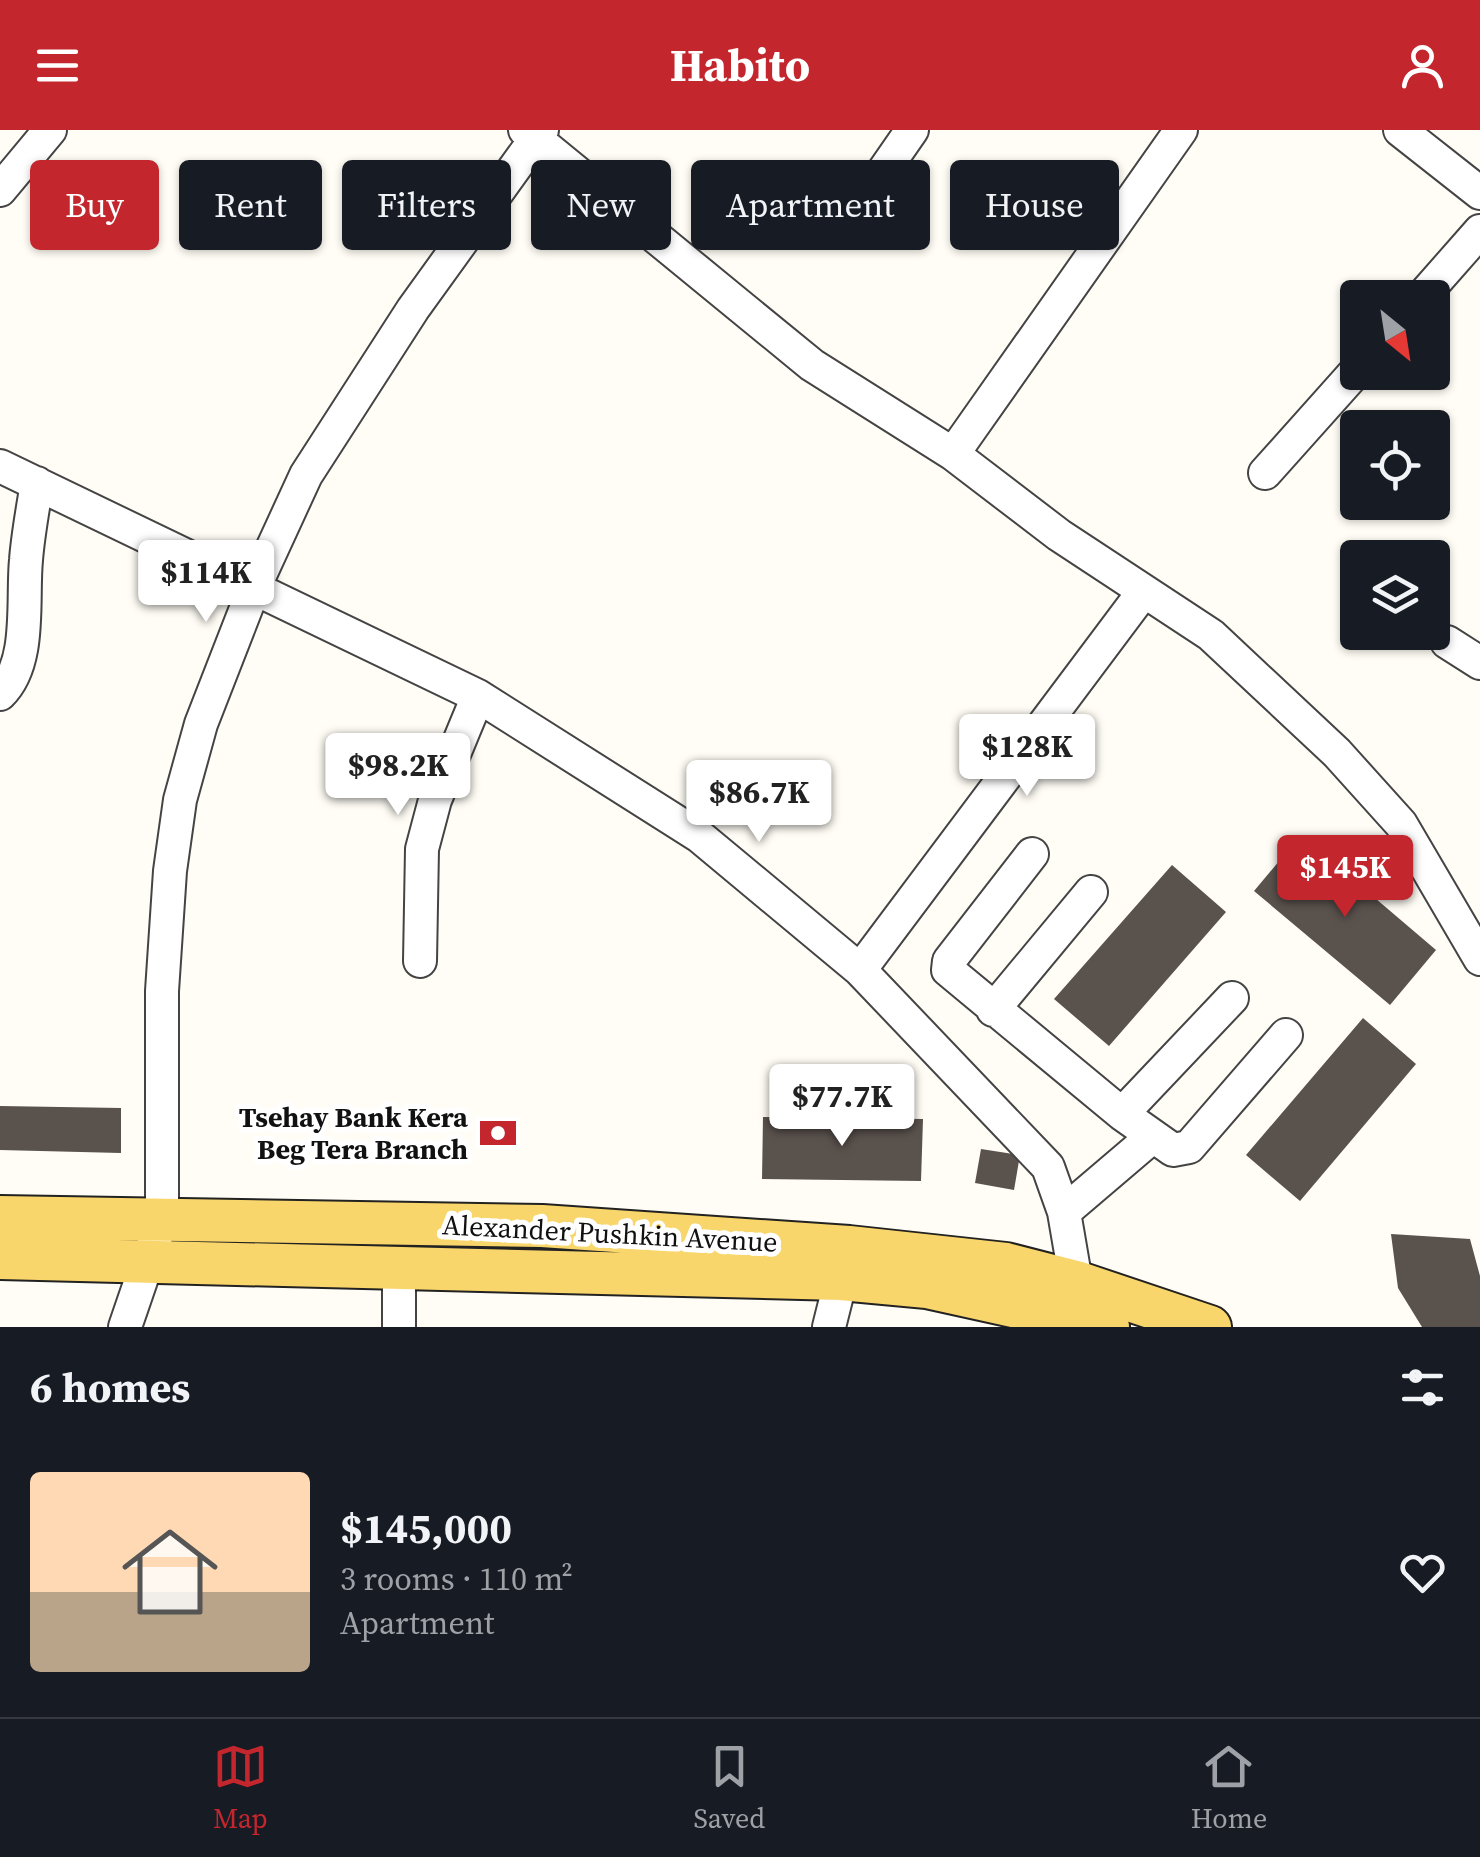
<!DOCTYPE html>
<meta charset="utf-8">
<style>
body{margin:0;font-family:"Source Serif 4",serif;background:#242831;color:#f1f3f6;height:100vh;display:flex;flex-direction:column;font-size:38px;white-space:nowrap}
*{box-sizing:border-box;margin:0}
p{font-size:32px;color:#9ea1a6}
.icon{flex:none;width:55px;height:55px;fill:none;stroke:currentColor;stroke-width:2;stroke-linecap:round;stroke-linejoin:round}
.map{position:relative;height:1197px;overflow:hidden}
.sheet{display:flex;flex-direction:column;background:#171b24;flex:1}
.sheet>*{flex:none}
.guide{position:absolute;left:30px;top:30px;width:1420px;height:90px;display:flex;gap:20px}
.needle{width:65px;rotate:150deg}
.controls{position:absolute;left:1340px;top:150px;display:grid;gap:20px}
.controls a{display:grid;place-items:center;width:110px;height:110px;border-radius:10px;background:#171b24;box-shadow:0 2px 8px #0004;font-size:50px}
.price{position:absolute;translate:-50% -85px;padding:0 22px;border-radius:10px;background:#fff;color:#222;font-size:32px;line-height:65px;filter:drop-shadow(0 2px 5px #0008)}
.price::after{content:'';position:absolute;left:50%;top:60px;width:30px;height:22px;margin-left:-15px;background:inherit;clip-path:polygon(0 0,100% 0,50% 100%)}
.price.on{background:#c4262e;color:#fff}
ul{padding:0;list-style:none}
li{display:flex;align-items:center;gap:30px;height:250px;padding:0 30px}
li span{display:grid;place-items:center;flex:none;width:280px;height:200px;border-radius:10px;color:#555}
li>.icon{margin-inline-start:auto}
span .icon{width:120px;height:120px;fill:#fffc;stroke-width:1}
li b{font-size:42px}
h2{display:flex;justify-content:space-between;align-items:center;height:120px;padding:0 30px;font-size:42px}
.chip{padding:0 35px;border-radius:10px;background:#171b24;box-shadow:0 2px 8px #0004;font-size:35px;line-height:90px}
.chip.on{background:#c4262e;color:#fff}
header{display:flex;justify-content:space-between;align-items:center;height:130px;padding:0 30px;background:#c4262e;color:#fff;font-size:45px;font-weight:700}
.tabs{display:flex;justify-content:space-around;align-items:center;height:140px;border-top:2px solid #363941;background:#171b24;font-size:28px;color:#9ea1a6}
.tabs a{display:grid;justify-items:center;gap:5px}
.tabs .on{color:#c4262e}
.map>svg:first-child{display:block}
</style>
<header><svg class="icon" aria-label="menu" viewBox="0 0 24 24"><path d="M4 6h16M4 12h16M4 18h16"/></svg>Habito<svg class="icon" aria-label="person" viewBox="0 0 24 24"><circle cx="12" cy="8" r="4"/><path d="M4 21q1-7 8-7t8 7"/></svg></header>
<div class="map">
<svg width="1480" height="1197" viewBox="0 0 1480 1197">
<rect width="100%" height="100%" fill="#fffdf5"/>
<path fill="#5a524d" d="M 1301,705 L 1436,820 L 1390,875 L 1254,761 Z
M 1172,735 L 1226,782 L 1109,916 L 1054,869 Z
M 1363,888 L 1416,934 L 1300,1071 L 1246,1025 Z
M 0,976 L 121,978 L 121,1023 L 0,1020 Z
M 763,987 L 923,989 L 921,1051 L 762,1049 Z
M 981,1019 L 1020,1025 L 1014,1060 L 975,1053 Z
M 1391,1104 L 1470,1109 L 1480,1146 L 1480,1197 L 1422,1197 L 1398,1158 Z"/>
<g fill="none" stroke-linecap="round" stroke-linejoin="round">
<g stroke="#444" stroke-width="36">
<path id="minor" d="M 525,0 L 812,235 L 953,324 L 1059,405 L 1211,505 L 1337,623 L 1401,694 L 1480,829
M 1400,0 L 1480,63
M 0,60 L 50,0
M 851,88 L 912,0
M 1421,168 L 1480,101
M 953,324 L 1181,0
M 0,336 L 478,566 L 699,706 L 860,840 L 1048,1037 L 1064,1082 L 1076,1152
M 1265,343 L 1358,239
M 1447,512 L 1480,533
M 0,564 C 32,533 22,470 26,430 C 28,404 33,378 37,353
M 1032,724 L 949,831 L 948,840 L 1122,984
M 420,831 L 422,719 L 435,670 L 478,566
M 860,840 L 1144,461
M 1232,868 L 1122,984 L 1173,1020 L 1189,1017 L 1286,905
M 993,880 L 1091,762
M 1064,1082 L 1152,1007
M 399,1137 L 399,1197
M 125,1197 L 162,1089 L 162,861 L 170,741 L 180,670 L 201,594 L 254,458 L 306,345 L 413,179 L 542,0
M 829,1197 L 846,1129"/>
</g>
<g stroke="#222" stroke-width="46">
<path id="major" d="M 0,1087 L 542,1096 L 849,1117 L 1006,1134 L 1076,1152 L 1210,1197
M 0,1128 L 841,1149 L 927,1157 L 1108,1197"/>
</g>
<use href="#minor" stroke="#fff" stroke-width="32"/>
<use href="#major" stroke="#f9d66b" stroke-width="42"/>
</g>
<defs>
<g id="bank-bare" transform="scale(3)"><path d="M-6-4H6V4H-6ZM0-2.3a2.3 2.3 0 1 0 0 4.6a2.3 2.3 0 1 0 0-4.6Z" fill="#c4262e" stroke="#fff" stroke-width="2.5" paint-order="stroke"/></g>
</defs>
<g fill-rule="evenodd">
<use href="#bank-bare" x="498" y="1003"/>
</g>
<g text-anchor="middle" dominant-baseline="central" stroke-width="10" stroke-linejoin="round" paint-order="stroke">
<g font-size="28" font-weight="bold" fill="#111" stroke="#fff" text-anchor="end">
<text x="468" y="987">Tsehay Bank Kera<tspan x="468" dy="32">Beg Tera Branch</tspan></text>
</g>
<g font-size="28" fill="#111" stroke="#fff">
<text transform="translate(610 1103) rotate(3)">Alexander Pushkin Avenue</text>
</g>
</g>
</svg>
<div class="controls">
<a><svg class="needle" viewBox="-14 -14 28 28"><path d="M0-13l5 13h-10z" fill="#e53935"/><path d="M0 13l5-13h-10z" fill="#9ea1a6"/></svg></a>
<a><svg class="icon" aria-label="locate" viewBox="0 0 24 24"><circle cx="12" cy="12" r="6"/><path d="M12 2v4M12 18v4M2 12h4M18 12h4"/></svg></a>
<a><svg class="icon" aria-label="layers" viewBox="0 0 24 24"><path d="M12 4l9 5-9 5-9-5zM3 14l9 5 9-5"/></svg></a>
</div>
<b class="price" style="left:206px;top:495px">$114K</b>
<b class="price" style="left:1027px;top:669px">$128K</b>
<b class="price" style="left:398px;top:688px">$98.2K</b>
<b class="price" style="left:759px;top:715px">$86.7K</b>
<b class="price on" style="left:1345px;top:790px">$145K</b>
<b class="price" style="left:842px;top:1019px">$77.7K</b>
<div class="guide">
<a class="chip on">Buy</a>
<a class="chip">Rent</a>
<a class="chip">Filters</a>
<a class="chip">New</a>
<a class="chip">Apartment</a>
<a class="chip">House</a>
</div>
</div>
<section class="sheet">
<h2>6 homes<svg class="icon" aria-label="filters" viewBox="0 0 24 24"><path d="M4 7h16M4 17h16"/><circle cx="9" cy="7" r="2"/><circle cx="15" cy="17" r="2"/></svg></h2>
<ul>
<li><span style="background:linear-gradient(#ffd9b3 60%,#b9a48a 0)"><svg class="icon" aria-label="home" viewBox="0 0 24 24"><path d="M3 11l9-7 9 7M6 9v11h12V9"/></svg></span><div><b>$145,000</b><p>3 rooms · 110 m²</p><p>Apartment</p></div><svg class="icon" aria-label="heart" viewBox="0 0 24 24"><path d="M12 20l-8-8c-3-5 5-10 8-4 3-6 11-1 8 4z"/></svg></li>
</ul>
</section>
<nav class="tabs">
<a class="on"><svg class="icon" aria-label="map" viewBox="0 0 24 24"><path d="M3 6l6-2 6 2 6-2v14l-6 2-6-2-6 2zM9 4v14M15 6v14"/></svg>Map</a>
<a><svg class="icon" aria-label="saved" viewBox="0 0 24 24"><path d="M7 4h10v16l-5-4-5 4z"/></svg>Saved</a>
<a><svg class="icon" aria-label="home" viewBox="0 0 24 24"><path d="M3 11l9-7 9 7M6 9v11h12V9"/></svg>Home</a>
</nav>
